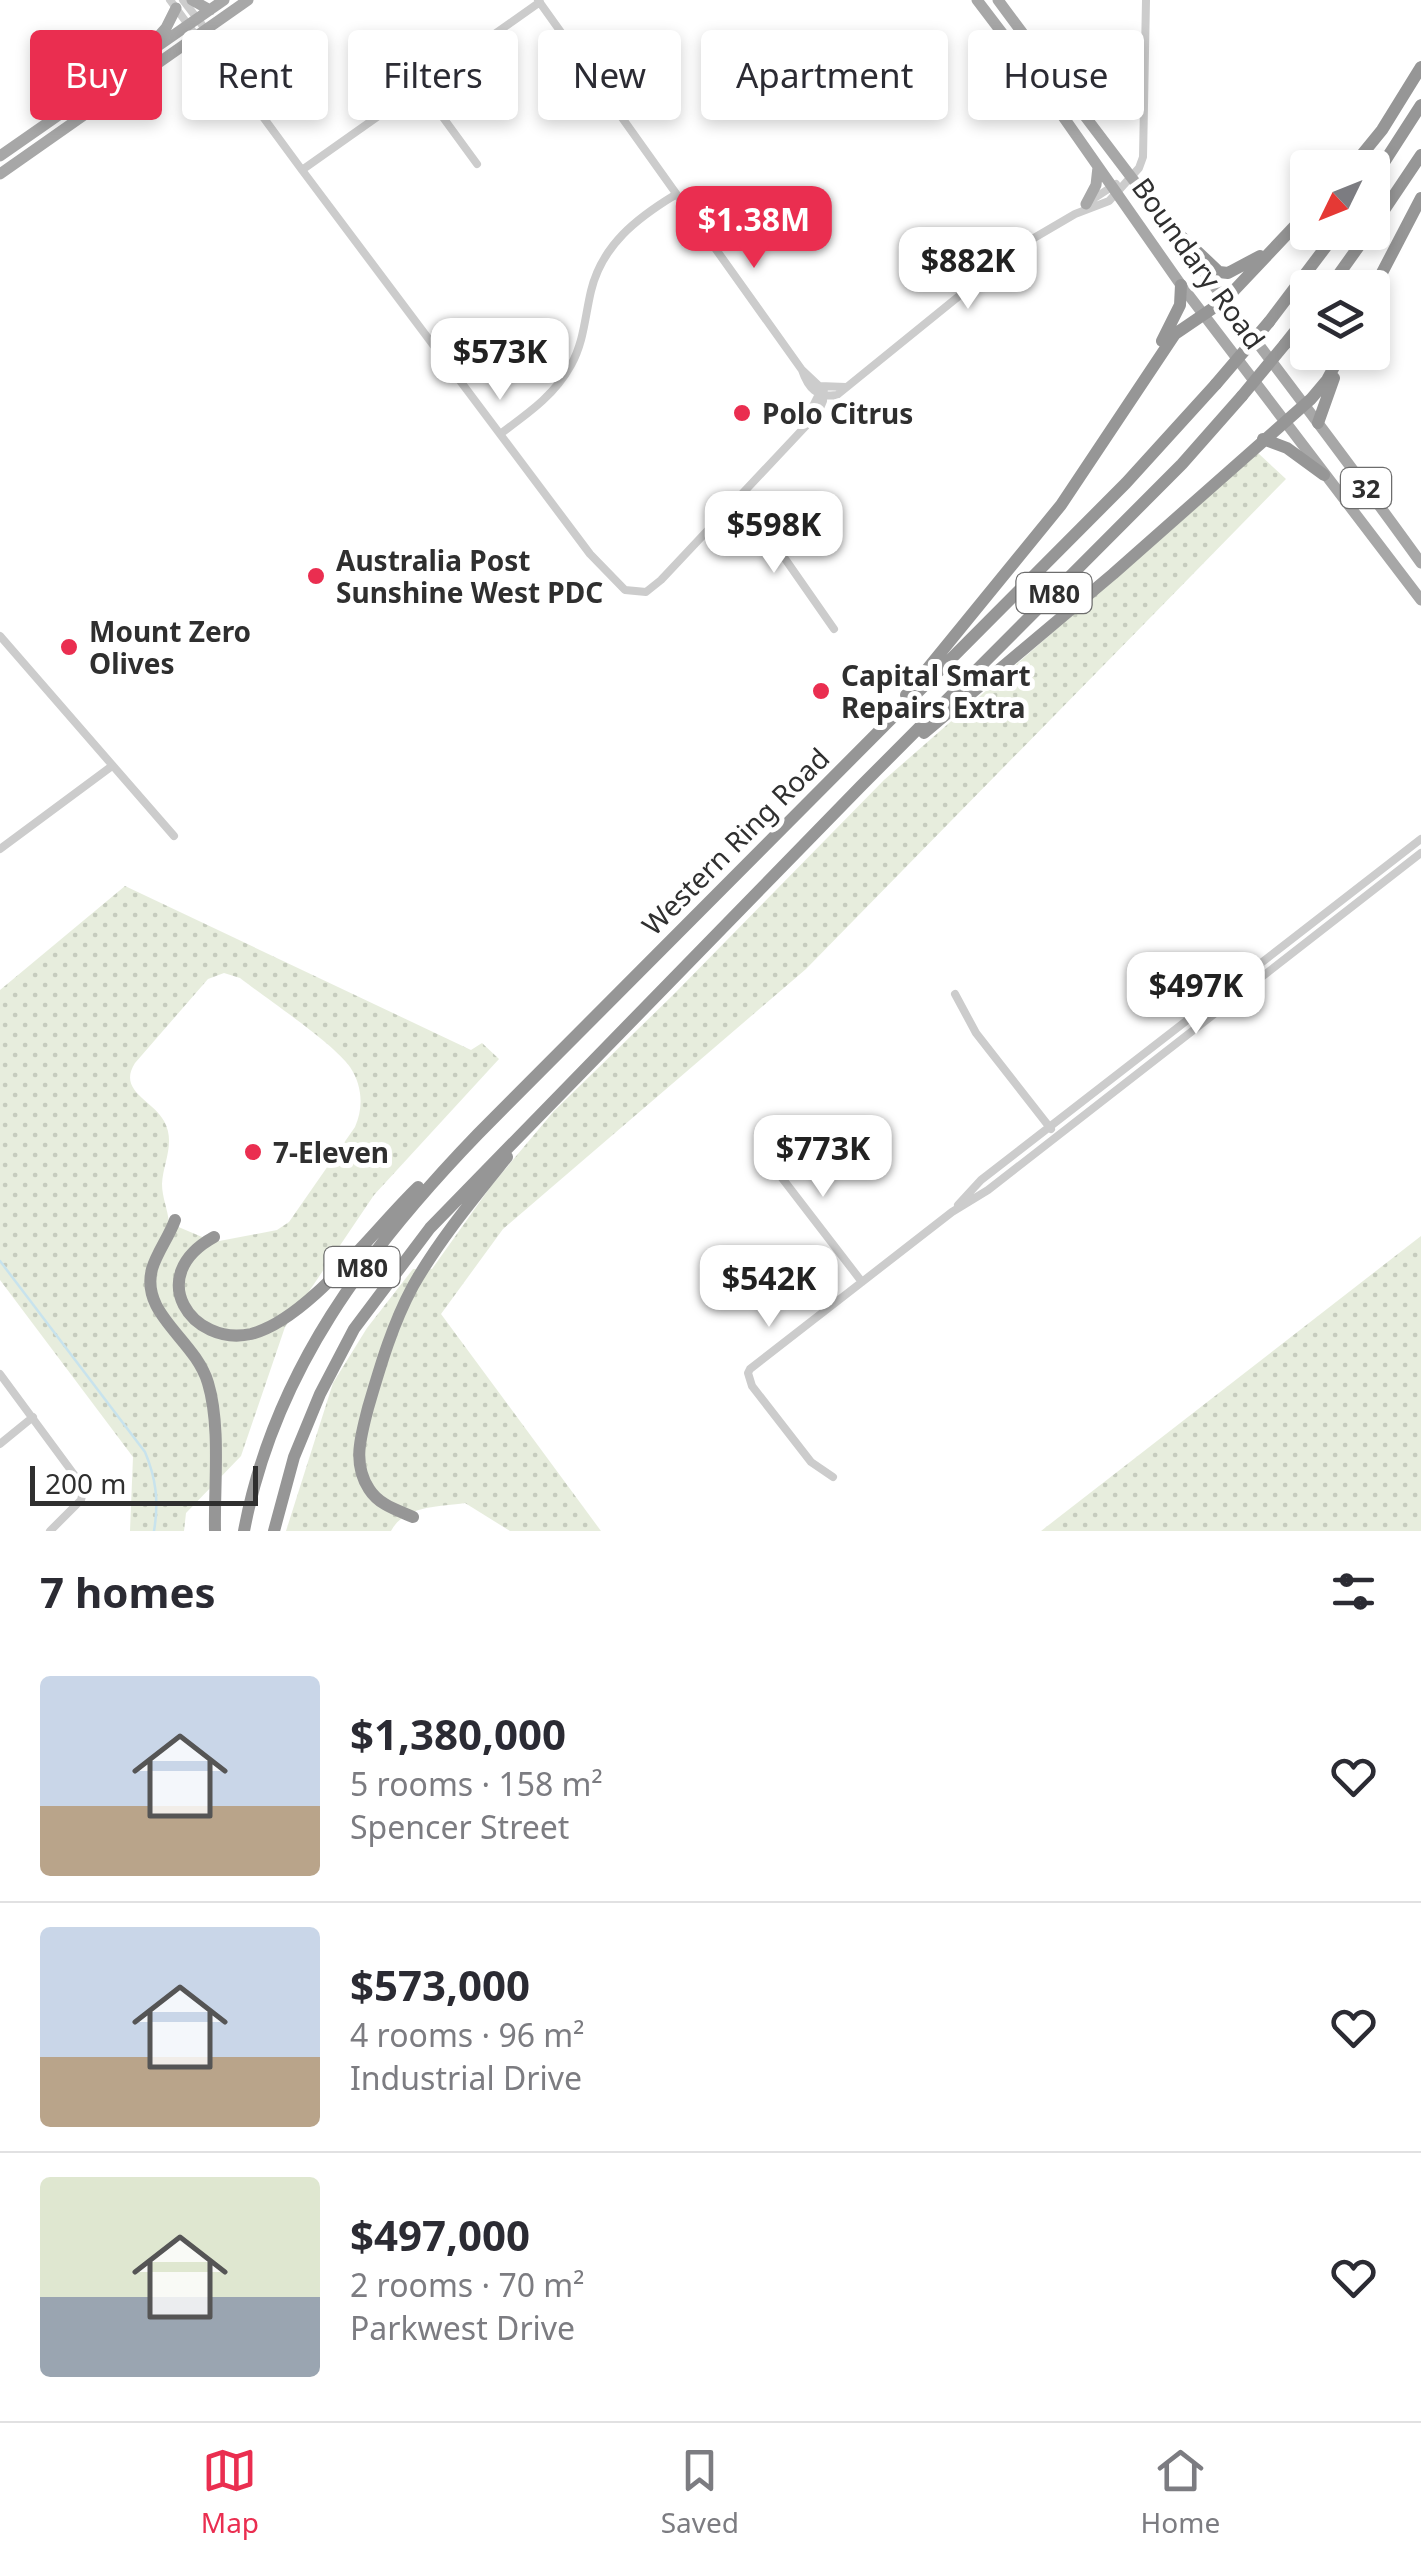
<!DOCTYPE html>
<meta charset="utf-8">
<style>
body{margin:0;font-family:"Noto Sans",sans-serif;background:#f2f2f3;color:#2b2b33;height:100vh;display:flex;flex-direction:column;font-size:38px;white-space:nowrap}
*{box-sizing:border-box;margin:0}
p{font-size:32px;color:#7c7c81}
.icon{flex:none;width:55px;height:55px;fill:none;stroke:currentColor;stroke-width:2;stroke-linecap:round;stroke-linejoin:round}
.map{position:relative;height:1531px;overflow:hidden}
.sheet{display:flex;flex-direction:column;background:#fff;flex:1}
.sheet>*{flex:none}
.hud{position:absolute;left:30px;top:30px;width:1362px;height:90px;display:flex;gap:20px}
.needle{width:65px;rotate:227deg}
.tools{position:absolute;left:1290px;top:150px;display:grid;gap:20px}
.tools a{display:grid;place-items:center;width:100px;height:100px;border-radius:10px;background:#fff;box-shadow:0 5px 15px #0003;font-size:50px}
.scale{position:absolute;left:30px;bottom:25px;width:228px;box-sizing:border-box;padding-left:10px;border:5px solid #2f2f2f;border-top:0;font-size:28px;line-height:35px;white-space:nowrap;color:#2f2f2f;-webkit-text-stroke:8px #fff;paint-order:stroke}
.price{position:absolute;translate:-50% -85px;padding:0 22px;border-radius:20px;background:#fff;color:#222;font-size:32px;line-height:65px;filter:drop-shadow(0 2px 5px #0008)}
.price::after{content:'';position:absolute;left:50%;top:60px;width:30px;height:22px;margin-left:-15px;background:inherit;clip-path:polygon(0 0,100% 0,50% 100%)}
.price.current{background:#ea2e50;color:#fff}
ul{padding:0;list-style:none}
li{display:flex;align-items:center;gap:30px;height:250px;padding:0 40px}
li+li{border-top:2px solid #e1e1e2}
li span{display:grid;place-items:center;flex:none;width:280px;height:200px;border-radius:10px;color:#555}
li>.icon{margin-inline-start:auto}
span .icon{width:120px;height:120px;fill:#fffc;stroke-width:1}
li b{font-size:42px}
h2{display:flex;justify-content:space-between;align-items:center;height:120px;padding:0 40px;font-size:42px}
.pill{padding:0 35px;border-radius:10px;background:#fff;box-shadow:0 5px 15px #0003;font-size:35px;line-height:90px}
.pill.current{background:#ea2e50;color:#fff}
.dock{display:flex;justify-content:space-around;align-items:center;height:140px;border-top:2px solid #e1e1e2;background:#fff;font-size:28px;color:#7c7c81}
.dock a{display:grid;justify-items:center;gap:5px}
.dock .current{color:#ea2e50}
.map>svg:first-child{display:block}
</style>
<div class="map">
<svg width="1421" height="1531" viewBox="0 0 1421 1531">
<defs>
<pattern id="grass-dots" width="8" height="8" patternUnits="userSpaceOnUse" patternTransform="scale(2.5)"><rect width="8" height="8" fill="#e7eddd"/><path d="M2 2h.1M6 6h.1" fill="none" stroke="#c6ccbe" stroke-width="1.8" stroke-linecap="round"/></pattern>
</defs>
<rect width="100%" height="100%" fill="#fff"/>
<path fill="url(#grass-dots)" fill-rule="evenodd" d="M 1258,453 L 1286,479 L 806,969 L 503,1229 L 441,1314 L 601,1531 L 510,1531 L 465,1503 C 439,1507 405,1505 391,1531 L 286,1531 L 333,1383 L 367,1328 L 413,1269 L 432,1269 L 491,1186 L 554,1111 L 674,994 L 884,780 Z
M 125,886 L 471,1050 L 482,1043 L 499,1059 L 374,1195 L 285,1327 L 241,1456 L 186,1513 L 184,1531 L 130,1531 L 133,1457 L 0,1280 L 0,990 ZM 224,973 L 240,978 C 267,999 332,1042 350,1067 C 362,1085 364,1107 355,1127 L 289,1222 L 277,1230 L 214,1242 L 169,1223 C 168,1210 162,1197 162,1184 C 163,1162 176,1143 164,1121 C 153,1100 117,1091 135,1063 L 208,979 Z
M 1421,1236 L 1421,1531 L 1041,1531 Z"/>
<g fill="none" stroke-linecap="round" stroke-linejoin="round">
<path stroke="#c8e3ed" stroke-width="2.5" d="M 0,1261 L 145,1452 C 156,1478 159,1502 154,1531"/>
<path stroke="#ccc" stroke-width="8" d="M 170,0 L 197,37 L 218,58
M 183,0 L 206,30 L 221,60 L 302,170 L 590,554 L 625,590 L 646,592 L 661,580 L 818,413 L 823,401 L 824,387
M 538,0 L 802,370 L 819,386 L 846,387
M 420,86 L 477,164
M 302,170 L 540,2
M 1090,201 L 1116,184
M 802,370 C 808,388 817,398 837,395 L 1022,245 L 1075,214 L 1109,201 L 1139,168 L 1143,157 L 1146,0
M 805,422 L 821,390
M 500,434 C 527,414 554,396 571,365 C 584,342 585,316 591,291 C 602,245 637,218 675,195
M 736,502 L 765,530 L 834,629
M 0,636 L 174,836
M 0,849 L 112,766
M 955,994 L 976,1033 L 1051,1129
M 758,1134 L 772,1165 L 862,1282
M 958,1205 L 981,1180 L 1421,839
M 0,1374 L 84,1488 L 81,1500 L 50,1531
M 0,1444 L 33,1417
M 833,1477 L 811,1462 L 752,1386 L 748,1373 L 750,1369 L 952,1212 L 988,1190 L 1421,853"/>
<path stroke="#a7a7a7" stroke-width="11" d="M 192,0 L 210,10
M 977,0 L 1034,75 L 1181,285 L 1421,600
M 998,0 C 1137,189 1284,372 1421,563
M 150,46 L 166,28 L 176,8
M 0,156 L 224,0
M 0,174 L 248,0
M 1086,204 L 1096,185 L 1098,167"/>
<path stroke="#969696" stroke-width="12" d="M 1351,168 L 1382,130 L 1421,67
M 1372,181 L 1421,105
M 1168,224 L 1219,272 L 1228,273 L 1260,256
M 1372,228 L 1421,155
M 1329,288 L 1369,232
M 1372,292 L 1421,198
M 1269,322 L 1337,232
M 1162,341 L 1180,305 L 1181,285
M 1285,344 L 1308,315
M 1318,423 L 1334,378
M 1263,439 L 1287,448 L 1324,475
M 906,695 L 1061,505 L 1175,334 L 1225,300 L 1308,212
M 924,733 L 1113,574 L 1311,399 L 1327,380 L 1342,352
M 175,1220 C 169,1237 157,1252 152,1269 C 140,1315 195,1339 208,1383 C 221,1426 214,1486 215,1531
M 214,1237 C 143,1276 192,1347 251,1334 C 308,1320 375,1228 418,1187
M 413,1517 C 397,1510 379,1505 369,1489 C 352,1463 361,1436 368,1408 C 380,1367 392,1325 413,1286 C 439,1240 474,1198 507,1157
M 244,1531 C 274,1371 368,1248 478,1134 L 1126,483 L 1216,384
M 274,1531 L 294,1457 L 320,1394 L 354,1329 L 430,1228 L 861,786 L 1182,464 L 1242,396"/>
<path stroke="#969696" stroke-width="12" d="M 1216,384 L 1269,322
M 1242,396 L 1285,344"/>
</g>
<g fill="#ea2e50" stroke="#fff" stroke-width="4">
<circle cx="742" cy="413" r="10"/>
<circle cx="316" cy="576" r="10"/>
<circle cx="69" cy="647" r="10"/>
<circle cx="821" cy="691" r="10"/>
<circle cx="253" cy="1152" r="10"/>
</g>
<g text-anchor="middle" dominant-baseline="central" stroke-width="10" stroke-linejoin="round" paint-order="stroke">
<g fill="#fff" stroke="#6d6d6d" stroke-width="2.5">
<rect x="1341" y="468" width="50" height="40" rx="8"/>
<rect x="1016.5" y="573" width="75" height="40" rx="8"/>
<rect x="324.5" y="1247" width="75" height="40" rx="8"/>
</g>
<g font-size="25" font-weight="bold" fill="#2f2f2f">
<text x="1366" y="488">32</text>
<text x="1054" y="593">M80</text>
<text x="362" y="1267">M80</text>
</g>
<g font-size="28" fill="#2f2f2f" stroke="#fff">
<text transform="translate(1199 263) rotate(54)">Boundary Road</text>
<text transform="translate(735 841) rotate(-45)">Western Ring Road</text>
</g>
<g font-size="28" font-weight="bold" fill="#2f2f2f" stroke="#fff" text-anchor="start">
<text x="762" y="413">Polo Citrus</text>
<text x="336" y="560">Australia Post<tspan x="336" dy="32">Sunshine West PDC</tspan></text>
<text x="89" y="631">Mount Zero<tspan x="89" dy="32">Olives</tspan></text>
<text x="841" y="675">Capital Smart<tspan x="841" dy="32">Repairs Extra</tspan></text>
<text x="273" y="1152">7-Eleven</text>
</g>
</g>
</svg>
<div class="tools">
<a><svg class="needle" viewBox="-14 -14 28 28"><path d="M0-13l5 13h-10z" fill="#e53935"/><path d="M0 13l5-13h-10z" fill="#7c7c81"/></svg></a>
<a><svg class="icon" aria-label="layers" viewBox="0 0 24 24"><path d="M12 4l9 5-9 5-9-5zM3 14l9 5 9-5"/></svg></a>
</div>
<div class="scale">200 m</div>
<b class="price current" style="left:754px;top:271px">$1.38M</b>
<b class="price" style="left:968px;top:312px">$882K</b>
<b class="price" style="left:500px;top:403px">$573K</b>
<b class="price" style="left:774px;top:576px">$598K</b>
<b class="price" style="left:1196px;top:1037px">$497K</b>
<b class="price" style="left:823px;top:1200px">$773K</b>
<b class="price" style="left:769px;top:1330px">$542K</b>
<div class="hud">
<a class="pill current">Buy</a>
<a class="pill">Rent</a>
<a class="pill">Filters</a>
<a class="pill">New</a>
<a class="pill">Apartment</a>
<a class="pill">House</a>
</div>
</div>
<section class="sheet">
<h2>7 homes<svg class="icon" aria-label="filters" viewBox="0 0 24 24"><path d="M4 7h16M4 17h16"/><circle cx="9" cy="7" r="2"/><circle cx="15" cy="17" r="2"/></svg></h2>
<ul>
<li><span style="background:linear-gradient(#c9d6e8 65%,#b9a48a 0)"><svg class="icon" aria-label="home" viewBox="0 0 24 24"><path d="M3 11l9-7 9 7M6 9v11h12V9"/></svg></span><div><b>$1,380,000</b><p>5 rooms · 158 m²</p><p>Spencer Street</p></div><svg class="icon" aria-label="heart" viewBox="0 0 24 24"><path d="M12 20l-8-8c-3-5 5-10 8-4 3-6 11-1 8 4z"/></svg></li>
<li><span style="background:linear-gradient(#c9d6e8 65%,#b9a48a 0)"><svg class="icon" aria-label="home" viewBox="0 0 24 24"><path d="M3 11l9-7 9 7M6 9v11h12V9"/></svg></span><div><b>$573,000</b><p>4 rooms · 96 m²</p><p>Industrial Drive</p></div><svg class="icon" aria-label="heart" viewBox="0 0 24 24"><path d="M12 20l-8-8c-3-5 5-10 8-4 3-6 11-1 8 4z"/></svg></li>
<li><span style="background:linear-gradient(#dfe7d0 60%,#9aa5b1 0)"><svg class="icon" aria-label="home" viewBox="0 0 24 24"><path d="M3 11l9-7 9 7M6 9v11h12V9"/></svg></span><div><b>$497,000</b><p>2 rooms · 70 m²</p><p>Parkwest Drive</p></div><svg class="icon" aria-label="heart" viewBox="0 0 24 24"><path d="M12 20l-8-8c-3-5 5-10 8-4 3-6 11-1 8 4z"/></svg></li>
</ul>
</section>
<nav class="dock">
<a class="current"><svg class="icon" aria-label="map" viewBox="0 0 24 24"><path d="M3 6l6-2 6 2 6-2v14l-6 2-6-2-6 2zM9 4v14M15 6v14"/></svg>Map</a>
<a><svg class="icon" aria-label="saved" viewBox="0 0 24 24"><path d="M7 4h10v16l-5-4-5 4z"/></svg>Saved</a>
<a><svg class="icon" aria-label="home" viewBox="0 0 24 24"><path d="M3 11l9-7 9 7M6 9v11h12V9"/></svg>Home</a>
</nav>
